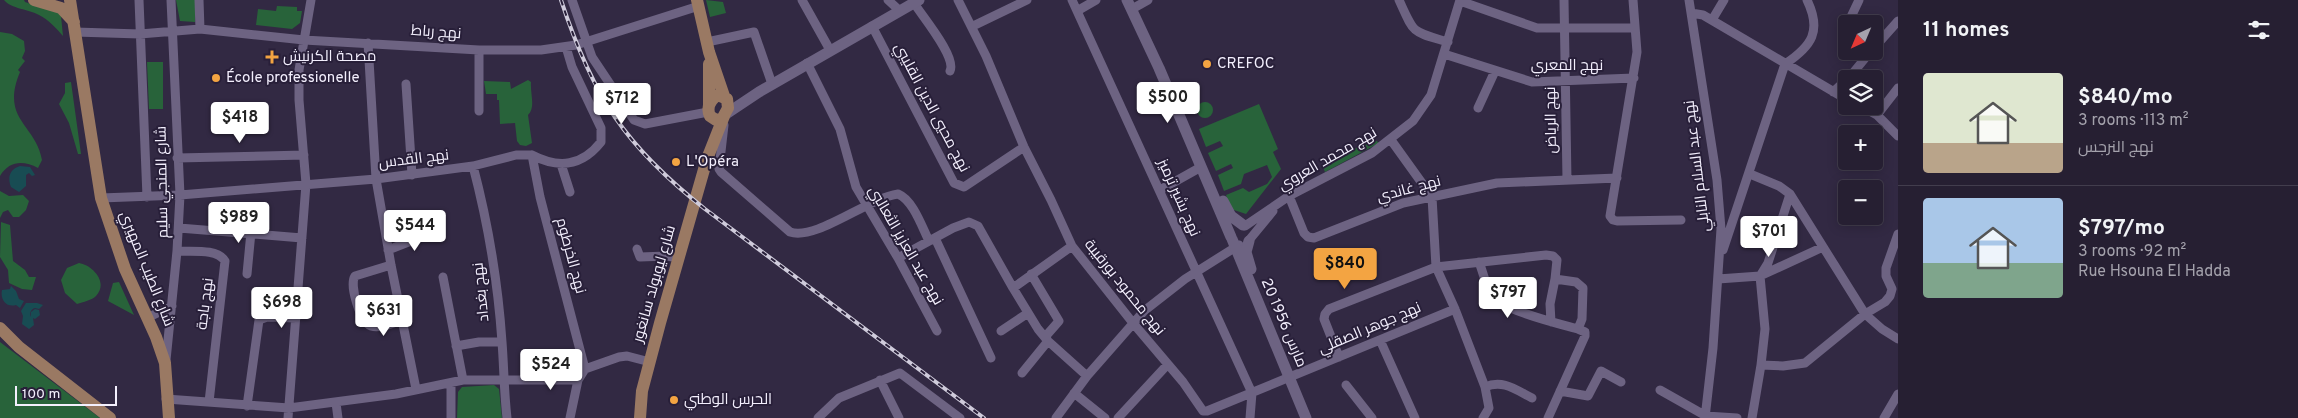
<!DOCTYPE html>
<meta charset="utf-8">
<style>
body{margin:0;font-family:Overpass,Cairo,sans-serif;background:#322c3e;color:#f1f3f6;height:100vh;display:flex;flex-direction:column;font-size:19px;white-space:nowrap}
*{box-sizing:border-box;margin:0}
p{font-size:16px;color:#a4a2ac}
.icon{flex:none;width:28px;height:28px;fill:none;stroke:currentColor;stroke-width:2;stroke-linecap:round;stroke-linejoin:round}
.map{position:relative;flex:1;overflow:hidden}
.details{display:flex;flex-direction:column;background:#261f32;width:400px}
.details>*{flex:none}
.needle{width:32px;rotate:224deg}
.controls{position:absolute;left:1838px;top:15px;display:grid;gap:10px}
.controls a{display:grid;place-items:center;width:45px;height:45px;border-radius:5px;background:#261f32;box-shadow:0 2px 12px #0003,0 0 0 1px #423d4d;font-size:25px}
.scale{position:absolute;left:15px;bottom:12px;width:102px;box-sizing:border-box;padding-left:5px;border:2px solid #f3effd;border-top:0;font-size:14px;line-height:18px;white-space:nowrap;color:#f3effd;-webkit-text-stroke:4px #281f39;paint-order:stroke}
.price{position:absolute;translate:-50% -42px;padding:0 11px;border-radius:5px;background:#fff;color:#222;font-size:16px;line-height:32px;filter:drop-shadow(0 1px 2px #0008)}
.price::after{content:'';position:absolute;left:50%;top:30px;width:15px;height:11px;margin-left:-8px;background:inherit;clip-path:polygon(0 0,100% 0,50% 100%)}
.price.on{background:#f3a442;color:#111}
ul{padding:0;list-style:none}
li{display:flex;align-items:center;gap:15px;height:125px;padding:0 25px}
li+li{border-top:1px solid #423d4d}
li span{display:grid;place-items:center;flex:none;width:140px;height:100px;border-radius:5px;color:#555}
li>.icon{margin-inline-start:auto}
span .icon{width:60px;height:60px;fill:#fffc;stroke-width:1}
li b{font-size:21px}
h2{display:flex;justify-content:space-between;align-items:center;height:60px;padding:0 25px;font-size:21px}
main{display:flex;flex:1;min-height:0}
.map>svg:first-child{display:block}
</style>
<main>
<div class="map">
<svg width="1898" height="418" viewBox="0 0 1898 418">
<rect width="100%" height="100%" fill="#322943"/>
<path fill="#28633a" d="M 4,0 L 24,0 L 25,2 L 58,13 L 61,16 L 63,36 C 56,28 49,20 39,15 C 29,9 11,9 4,0 Z
M 176,0 L 195,0 L 195,22 L 180,21 Z
M 706,0 L 723,2 L 726,13 L 710,17 Z
M 277,6 L 297,7 L 297,11 L 302,11 L 300,23 L 292,29 L 256,25 L 258,9 L 276,11 Z
M 0,32 L 12,34 L 24,41 L 25,51 L 22,58 L 25,61 L 18,70 L 20,72 C 0,120 36,124 42,160 L 38,168 C 23,160 9,161 0,176 Z
M 147,62 L 163,62 L 163,109 L 149,109 Z
M 528,80 L 531,82 C 530,94 536,107 528,115 L 532,143 L 526,146 L 520,145 L 517,141 L 515,123 L 500,124 L 499,100 L 497,100 L 497,94 L 486,94 L 484,81 L 510,82 L 511,89 Z
M 71,82 L 81,154 L 78,154 L 69,123 L 59,104 L 65,93 L 65,83 Z
M1197 110a8 8 0 1 1 16 0a8 8 0 1 1-16 0Z
M 1259,104 L 1278,149 L 1273,152 L 1281,169 L 1246,214 L 1231,209 L 1226,195 L 1243,188 L 1249,192 L 1267,184 L 1272,177 L 1267,165 L 1244,174 L 1241,184 L 1224,191 L 1218,175 L 1233,168 L 1231,164 L 1216,171 L 1208,153 L 1223,146 L 1220,141 L 1206,147 L 1199,129 Z
M 1374,139 L 1379,143 L 1325,172 L 1322,165 Z
M 0,191 L 9,196 L 23,195 L 29,201 L 26,210 L 19,217 L 13,217 L 8,210 L 3,212 L 0,218 Z
M 1,222 L 10,225 L 13,261 L 25,270 L 29,277 L 36,277 L 32,290 L 22,289 L 9,283 L 8,270 L 0,257 Z
M 79,263 C 92,265 109,282 96,296 C 92,300 83,302 77,304 L 65,293 L 61,280 L 67,268 Z
M 119,282 L 134,315 L 108,301 L 113,283 Z
M 0,342 L 100,418 L 0,418 Z
M 494,385 L 499,389 L 502,418 L 457,418 L 458,392 L 462,387 Z"/>
<path fill="#184c53" d="M 20,166 L 30,167 L 35,175 L 32,176 L 29,173 L 26,175 L 26,186 L 19,192 L 11,187 C 7,177 10,169 20,166 Z
M 11,286 L 16,291 L 19,299 L 24,301 L 20,308 L 16,305 C 6,308 0,299 2,290 L 10,289 Z
M 26,303 L 37,303 L 43,305 L 39,309 L 35,308 C 31,309 29,313 31,317 L 31,312 L 35,309 L 39,310 L 40,315 L 35,319 L 33,318 L 34,325 L 29,329 L 22,324 L 23,316 L 21,311 Z"/>
<g fill="none" stroke-linecap="round" stroke-linejoin="round">
<path stroke="#6d6382" stroke-width="9" d="M 139,0 L 147,197
M 199,0 L 200,29
M 572,0 L 592,57 L 634,120 L 645,124 L 708,112
M 802,0 L 830,50
M 888,0 L 900,11
M 958,0 L 986,56 L 1024,147 L 1051,200 L 1072,246 L 1133,323 L 1183,382 L 1203,411 L 1207,411 L 1455,309
M 1072,0 L 1077,11
M 1096,0 L 1077,11 L 1252,393 L 1250,418
M 1399,0 C 1415,35 1411,31 1448,42
M 1564,0 L 1567,180
M 1633,0 L 1637,52 L 1610,216 L 1613,220 L 1617,221 L 1681,220
M 1689,0 L 1717,180 L 1721,229 L 1713,348 L 1705,418
M 1859,0 L 1851,17 L 1860,24
M 1460,1 L 1537,28 L 1635,28
M 914,3 C 922,16 957,57 950,71
M 1132,9 L 1148,0
M 1691,13 L 1703,15 L 1846,99
M 1712,20 L 1724,0
M 872,26 L 954,183 L 964,187 L 1024,147
M 973,26 L 1027,0
M 75,32 L 140,34 L 200,29 L 304,40 L 479,50 L 541,50 L 576,45 L 699,6
M 707,42 L 754,32 L 772,84
M 368,43 L 376,179 L 391,265 L 416,389
M 1874,48 L 1898,21
M 479,50 L 479,111
M 1444,54 L 1532,82 L 1634,78
M 807,63 L 840,129 L 856,187 L 898,258 L 937,331
M 1848,79 L 1871,51
M 406,84 L 412,175
M 1833,92 L 1846,80
M 1861,106 L 1877,115 L 1898,136
M 1478,108 L 1495,71
M 1877,115 L 1898,88
M 724,125 L 719,169 L 721,172 L 790,232 C 816,241 868,198 898,194 C 913,200 922,227 929,241
M 1391,140 L 1432,197 L 1436,267 L 1455,309 L 1485,387 L 1489,408 L 1483,418
M 532,155 C 559,169 582,166 601,142 L 601,128 L 572,67 L 566,47
M 177,158 L 304,155
M 561,164 L 570,192
M 473,166 C 488,223 498,283 502,342 C 504,368 504,392 507,418
M 1750,174 L 1779,186 L 1790,194 L 1865,314 L 1882,329 L 1898,339
M 1160,190 L 1201,167
M 1289,196 L 1304,233 L 1308,237 L 1314,238 L 1403,203 L 1497,183 L 1617,178
M 101,198 L 180,195 L 376,179 L 473,166 L 516,155 L 532,155 L 540,197 L 585,369
M 1245,226 L 1289,196 L 1372,153 L 1413,121 L 1431,95 L 1460,0
M 179,228 L 302,238
M 935,238 L 991,358
M 1250,239 L 1273,211
M 637,249 L 640,257 L 667,256 L 679,258
M 388,250 L 434,232
M 1723,250 L 1785,64 C 1812,46 1822,31 1807,0
M 177,251 C 191,252 217,248 225,261 L 209,402
M 898,258 L 953,228 L 969,222 L 978,226 L 1013,288 L 1072,246
M 1479,262 C 1483,272 1486,286 1491,295 C 1501,310 1560,324 1578,329
M 391,265 L 355,276 C 349,285 360,322 371,326 C 380,329 393,323 402,320
M 247,274 L 251,232
M 1031,274 L 1059,321 L 1045,337
M 443,277 L 463,380
M 1718,279 L 1760,276 L 1823,247
M 1013,288 L 1038,329 L 1048,341 L 1087,376
M 147,318 L 172,306
M 1551,322 L 1550,304 L 1555,279
M 1001,331 L 1028,313
M 1380,340 L 1415,418
M 456,346 L 479,342 L 502,342
M 1339,357 L 1324,319 L 1325,314 L 1329,309 L 1436,267 L 1546,255 L 1553,256 L 1557,260 L 1555,279 L 1576,282 L 1583,288 L 1582,319 L 1578,329 L 1585,332 L 1585,336 L 1548,418
M 166,360 L 177,251 L 180,195 L 171,0
M 1761,365 L 1783,366 L 1805,363 L 1865,314 L 1885,302 L 1890,296 L 1892,289 L 1886,276 L 1886,268 L 1898,234
M 1022,373 L 1048,341
M 880,380 L 899,418
M 451,383 L 451,418
M 1346,385 L 1372,418
M 1485,387 C 1503,379 1516,390 1532,398
M 1660,390 L 1706,416 L 1737,418
M 1560,391 L 1588,396 L 1601,371 L 1621,382
M 1074,393 L 1105,418
M 166,399 L 289,408 L 396,394 L 463,380 L 578,380 L 585,369 L 619,357 L 627,356 L 650,362
M 336,403 L 338,418
M 247,406 L 259,320 L 267,317 L 296,318
M 288,418 L 306,184 L 299,100 L 299,70 L 311,0
M 570,418 L 578,380
M 818,418 L 839,398 L 900,373 L 960,418
M 1056,418 L 1087,376 L 1144,311 L 1185,279 L 1239,245
M 1118,418 L 1168,364
M 1752,418 L 1761,365 L 1765,329 L 1760,276 L 1768,263 L 1790,194
M 1884,418 L 1898,394"/>
<path stroke="#6d6382" stroke-width="11" d="M 1127,0 L 1159,68 L 1231,237
M 726,114 L 759,92 L 919,0
M 1223,201 L 1231,216 L 1243,225
M 1232,239 L 1306,418
M 1249,241 L 1246,252 L 1251,269"/>
<path stroke="#9a7963" stroke-width="12" d="M 34,0 L 61,8 L 74,22
M 70,0 L 101,198 L 125,269 L 156,337 L 165,363 L 169,418
M 697,0 L 709,52 L 724,96
M 709,64 L 709,105
M 718,95 L 727,99 L 728,108 L 722,119 L 716,120 L 710,116 C 706,107 710,100 718,95 Z
M 0,328 L 19,347 L 110,418
M 640,418 L 642,391 L 660,323 L 707,159 L 724,116"/>
<g stroke="#cfcbdb" stroke-width="4">
<path id="rail" d="M 561,0 C 593,97 625,146 705,209 L 984,418"/>
</g>
<use href="#rail" stroke="#281f39" stroke-width="2" stroke-dasharray="5.5" stroke-linecap="butt"/>
</g>
<g fill="#f3a442" stroke="#281f39" stroke-width="2">
<path d="M269.5 49.5h5v5h5v5h-5v5h-5v-5h-5v-5h5z"/>
<circle cx="1207" cy="64" r="5"/>
<circle cx="216" cy="78" r="5"/>
<circle cx="676" cy="162" r="5"/>
<circle cx="674" cy="400" r="5"/>
</g>
<g text-anchor="middle" dominant-baseline="central" stroke-width="4" stroke-linejoin="round" paint-order="stroke">
<g font-size="15" fill="#f3effd" stroke="#281f39">
<text transform="translate(436 33) rotate(4)">نهج رباط</text>
<text x="1567" y="66">نهج المعري</text>
<text transform="translate(931 108) rotate(62)">نهج محيي الدين القليبي</text>
<text transform="translate(1552 120) rotate(-91)">نهج الرياض</text>
<text transform="translate(414 160) rotate(-7)">نهج القدس</text>
<text transform="translate(1328 160) rotate(-30)">نهج محمد العروي</text>
<text transform="translate(1698 166) rotate(-97)">نهج عبد السلام النابلي</text>
<text transform="translate(163 182) rotate(-91)">شارع المنجي سليم</text>
<text transform="translate(1409 190) rotate(-15)">نهج غاندي</text>
<text transform="translate(1178 198) rotate(66)">نهج بشير ترميز</text>
<text transform="translate(905 246) rotate(60)">نهج عبد العزيز الثعالبي</text>
<text transform="translate(570 256) rotate(75)">نهج الخرطوم</text>
<text transform="translate(146 269) rotate(68)">شارع الطيب المهيري</text>
<text transform="translate(655 284) rotate(-74)">شارع ليوبولد سانغور</text>
<text transform="translate(1124 288) rotate(51)">نهج محمود بورقيبة</text>
<text transform="translate(482 292) rotate(-96)">نهج بغداد</text>
<text transform="translate(206 304) rotate(-83)">نهج باجة</text>
<text transform="translate(1283 323) rotate(67)">20 مارس 1956</text>
<text transform="translate(1370 329) rotate(-23)">نهج جوهر الصقلي</text>
</g>
<g font-size="15" fill="#f3effd" stroke="#281f39" text-anchor="start">
<text x="283" y="57">مصحة الكرنيش</text>
<text x="1217" y="64">CREFOC</text>
<text x="226" y="78">École professionelle</text>
<text x="686" y="162">L'Opéra</text>
<text x="684" y="400">الحرس الوطني</text>
</g>
</g>
</svg>
<div class="controls">
<a><svg class="needle" viewBox="-14 -14 28 28"><path d="M0-13l5 13h-10z" fill="#e53935"/><path d="M0 13l5-13h-10z" fill="#a4a2ac"/></svg></a>
<a><svg class="icon" aria-label="layers" viewBox="0 0 24 24"><path d="M12 4l9 5-9 5-9-5zM3 14l9 5 9-5"/></svg></a>
<a>+</a>
<a>−</a>
</div>
<div class="scale">100 m</div>
<b class="price" style="left:1168px;top:124px">$500</b>
<b class="price" style="left:622px;top:125px">$712</b>
<b class="price" style="left:240px;top:144px">$418</b>
<b class="price" style="left:239px;top:244px">$989</b>
<b class="price" style="left:415px;top:252px">$544</b>
<b class="price" style="left:1769px;top:258px">$701</b>
<b class="price on" style="left:1345px;top:290px">$840</b>
<b class="price" style="left:1508px;top:319px">$797</b>
<b class="price" style="left:282px;top:329px">$698</b>
<b class="price" style="left:384px;top:337px">$631</b>
<b class="price" style="left:551px;top:391px">$524</b>
</div>
<section class="details">
<h2>11 homes<svg class="icon" aria-label="filters" viewBox="0 0 24 24"><path d="M4 7h16M4 17h16"/><circle cx="9" cy="7" r="2"/><circle cx="15" cy="17" r="2"/></svg></h2>
<ul>
<li><span style="background:linear-gradient(#dfe7d0 70%,#b9a48a 0)"><svg class="icon" aria-label="home" viewBox="0 0 24 24"><path d="M3 11l9-7 9 7M6 9v11h12V9"/></svg></span><div><b>$840/mo</b><p>3 rooms · 113 m²</p><p>نهج النرجس</p></div></li>
<li><span style="background:linear-gradient(#a9c7e8 65%,#7fa58c 0)"><svg class="icon" aria-label="home" viewBox="0 0 24 24"><path d="M3 11l9-7 9 7M6 9v11h12V9"/></svg></span><div><b>$797/mo</b><p>3 rooms · 92 m²</p><p>Rue Hsouna El Hadda</p></div></li>
</ul>
</section>
</main>
